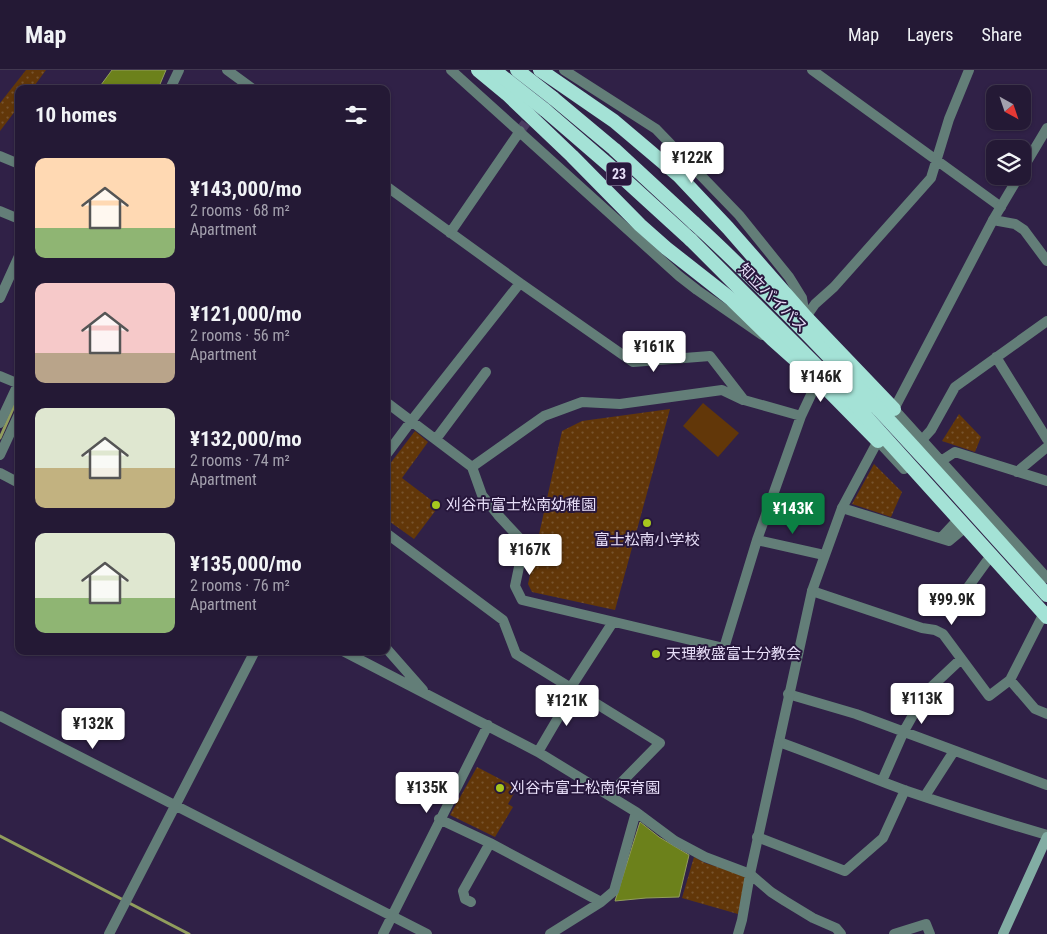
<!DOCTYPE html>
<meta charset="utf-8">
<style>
body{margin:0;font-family:"Roboto Condensed","Noto Sans JP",sans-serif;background:#2c223d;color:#f1f3f6;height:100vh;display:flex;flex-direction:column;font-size:19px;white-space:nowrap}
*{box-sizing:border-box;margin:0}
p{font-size:16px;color:#a3a0ad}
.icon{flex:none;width:28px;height:28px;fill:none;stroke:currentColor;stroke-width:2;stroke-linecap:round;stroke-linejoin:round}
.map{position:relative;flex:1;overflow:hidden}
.details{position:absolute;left:15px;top:15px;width:375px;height:570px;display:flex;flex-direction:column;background:#241935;border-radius:10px;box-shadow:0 1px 4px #0004,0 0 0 1px #413850}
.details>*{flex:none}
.needle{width:32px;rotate:140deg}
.fabs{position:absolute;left:986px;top:15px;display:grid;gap:10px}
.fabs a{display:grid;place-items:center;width:45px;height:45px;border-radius:10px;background:#241935;box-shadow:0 1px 4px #0004,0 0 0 1px #413850;font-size:25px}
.price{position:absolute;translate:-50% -42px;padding:0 11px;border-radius:5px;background:#fff;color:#222;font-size:16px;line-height:32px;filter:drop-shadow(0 1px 2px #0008)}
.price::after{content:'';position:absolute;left:50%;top:30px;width:15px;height:11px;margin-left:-8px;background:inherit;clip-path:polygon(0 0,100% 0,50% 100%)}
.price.on{background:#0b8043;color:#fff}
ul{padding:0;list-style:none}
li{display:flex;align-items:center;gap:15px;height:125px;padding:0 20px}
li span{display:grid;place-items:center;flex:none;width:140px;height:100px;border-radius:10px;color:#555}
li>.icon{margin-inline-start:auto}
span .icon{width:60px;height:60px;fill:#fffc;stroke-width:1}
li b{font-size:21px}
h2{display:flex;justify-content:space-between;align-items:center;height:60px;padding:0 20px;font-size:21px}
header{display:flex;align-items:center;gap:30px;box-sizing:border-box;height:70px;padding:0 25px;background:#241935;border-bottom:1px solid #413850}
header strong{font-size:24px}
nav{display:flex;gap:28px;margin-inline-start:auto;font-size:18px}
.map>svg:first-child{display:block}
</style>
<header>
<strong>Map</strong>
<nav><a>Map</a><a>Layers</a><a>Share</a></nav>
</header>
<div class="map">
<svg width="1047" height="864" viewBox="0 0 1047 864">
<defs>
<pattern id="grass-dots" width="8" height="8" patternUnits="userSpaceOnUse" patternTransform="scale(1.25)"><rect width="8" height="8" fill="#623709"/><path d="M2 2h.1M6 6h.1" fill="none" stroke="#78542e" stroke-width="1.8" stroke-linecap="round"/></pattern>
</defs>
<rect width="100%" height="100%" fill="#302147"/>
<path fill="url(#grass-dots)" d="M 26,0 L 46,0 L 32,19 L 19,19 L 19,36 L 0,61 L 0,33 Z
M 670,339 L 615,540 L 532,522 L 528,514 L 562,361 L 582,351 Z
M 959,344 L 981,367 L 975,382 L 942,371 Z
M 415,361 L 428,372 L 402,408 L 439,436 L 414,469 L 386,449 L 386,399 Z
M 874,394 L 902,422 L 891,447 L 852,434 Z
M 477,697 L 517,718 L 508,734 L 513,737 L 495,767 L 450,745 Z
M 694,787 L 705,793 L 746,806 L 738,844 L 682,828 Z"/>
<path fill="#623709" d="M 703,333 L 739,363 L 718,387 L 683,356 Z"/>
<path fill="#6c811b" stroke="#919d5d" d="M 112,0 L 166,0 L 158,19 L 98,19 Z
M 640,752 L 659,767 L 689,785 L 679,827 L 646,828 L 615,831 Z"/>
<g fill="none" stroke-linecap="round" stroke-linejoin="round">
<path stroke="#919d5d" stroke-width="3" d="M 0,368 L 19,325
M 0,766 L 189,864"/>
<path stroke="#4b3d62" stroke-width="10" stroke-dasharray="10 5" stroke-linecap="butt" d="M 520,61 L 543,29"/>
<path stroke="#637e78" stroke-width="10" d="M 227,0 L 253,19
M 451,0 L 679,206 L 697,220 L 762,265
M 564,0 L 656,59 L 739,145 L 789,207 L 802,228 L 805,246
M 812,0 L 1001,137
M 170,19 L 179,0
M 0,86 L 19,94
M 386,116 L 520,213 L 633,292 L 710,286 L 744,330 L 801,346
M 0,141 L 19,149
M 993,150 L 1015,154 L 1024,160 L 1047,191
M 450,163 L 520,61
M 0,228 L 19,186
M 806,247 L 815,234 L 834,217 L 931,108 L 949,49 L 969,0
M 1047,251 L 955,317 L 931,360 L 922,370 L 1047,508
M 996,287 L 1047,369
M 0,306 L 19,314
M 386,332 L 472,397 L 482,425 L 498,445 L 524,473 L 515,516 L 522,530 L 724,578 L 757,470 L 801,346 L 818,310
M 0,353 L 19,312
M 436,369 L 486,302
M 878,371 L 904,399
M 0,385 L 19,344
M 386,385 L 412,350 L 520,213
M 941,391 L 955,382 L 1047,411
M 472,397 L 544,346 L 582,332 L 620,334 L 722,320 L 743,330
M 1017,402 L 1047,377
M 0,403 L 19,413
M 842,438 L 949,471 L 961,461
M 386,463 L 503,550 L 516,584 L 660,673 L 609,725
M 936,467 L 941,468 L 954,454
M 757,470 L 824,485
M 812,521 L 922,558 L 935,560 L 943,564 L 989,626 L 1010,610 L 1035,639 L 1047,644
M 958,531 L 987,491
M 386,578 L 423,620
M 343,581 L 538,682 L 636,742 L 675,771 L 705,787 L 750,804 L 771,822 L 785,831 L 813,848 L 836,858 L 841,864
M 1010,610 L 1042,547
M 571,617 L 613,552
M 788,624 L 856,644 L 1047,715
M 0,646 L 427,864
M 779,672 C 821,687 862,704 904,720 C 951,736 999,751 1047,765
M 538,682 L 575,619
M 882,711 L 904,661 L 926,622 L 960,590
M 925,726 L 954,681
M 439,749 L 490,773 L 601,832 L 550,864
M 757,767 L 845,801 L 883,768 L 905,720
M 471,832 L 465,829 L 463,821 L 490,773
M 601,832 L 614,821 L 636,742
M 109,864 L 255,581
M 383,864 L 488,655
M 738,864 L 742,850 L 750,804
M 894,864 L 926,854 L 930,864"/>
<path stroke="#637e78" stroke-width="10" d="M 1022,100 L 1047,58
M 894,339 L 922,370
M 892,343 L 993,150 L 1019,106
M 750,804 L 812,521 L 842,438 L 881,365"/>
<path stroke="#82ada4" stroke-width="10" d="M 1003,864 L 1047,767"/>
<path stroke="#a4e2d6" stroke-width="14" d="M 478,0 L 507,24 L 572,86 L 640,155 L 666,178 L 731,229 L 772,269 L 818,310 L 878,371
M 540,0 L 614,51 L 679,106 L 728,158 L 806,247 L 894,339
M 553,28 L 614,79 L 694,153
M 545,40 L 611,97 L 691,170"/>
<path stroke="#a4e2d6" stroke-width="14" d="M 494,0 L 545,40
M 517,0 L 553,28
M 694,153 C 735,190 774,230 813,270 C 893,353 970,439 1047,525
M 691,170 L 851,330 L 1047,547"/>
</g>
<g fill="#a7c71e" stroke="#27173c" stroke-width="2">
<circle cx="436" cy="435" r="5"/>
<circle cx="647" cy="453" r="5"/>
<circle cx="656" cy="584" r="5"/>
<circle cx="500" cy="718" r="5"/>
</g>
<g text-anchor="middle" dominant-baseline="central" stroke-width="4" stroke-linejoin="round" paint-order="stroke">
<rect fill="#27173c" stroke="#ada2c0" stroke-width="1" x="606.5" y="92.5" width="25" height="23" rx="4"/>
<g font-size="14" font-weight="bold" fill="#e7def8">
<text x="619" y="104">23</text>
</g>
<g font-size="15" fill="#e7def8" stroke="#27173c">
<text transform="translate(773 228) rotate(45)">知立バイパス</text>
</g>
<g font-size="15" fill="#e7def8" stroke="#27173c" text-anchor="start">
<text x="446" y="435">刈谷市富士松南幼稚園</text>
<text x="647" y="470" text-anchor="middle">富士松南小学校</text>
<text x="666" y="584">天理教盛富士分教会</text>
<text x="510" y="718">刈谷市富士松南保育園</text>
</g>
</g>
</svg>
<div class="fabs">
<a><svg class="needle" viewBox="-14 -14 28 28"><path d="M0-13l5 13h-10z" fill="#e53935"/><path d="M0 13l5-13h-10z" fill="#a3a0ad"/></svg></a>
<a><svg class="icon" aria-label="layers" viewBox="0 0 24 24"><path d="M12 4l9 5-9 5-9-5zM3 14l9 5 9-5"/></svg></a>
</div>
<b class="price" style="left:692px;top:114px">¥122K</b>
<b class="price" style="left:654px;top:303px">¥161K</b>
<b class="price" style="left:821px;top:333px">¥146K</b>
<b class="price on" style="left:793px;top:465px">¥143K</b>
<b class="price" style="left:530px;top:506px">¥167K</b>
<b class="price" style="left:952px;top:556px">¥99.9K</b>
<b class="price" style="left:922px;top:655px">¥113K</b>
<b class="price" style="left:567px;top:657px">¥121K</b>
<b class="price" style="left:93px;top:680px">¥132K</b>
<b class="price" style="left:427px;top:744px">¥135K</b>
<section class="details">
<h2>10 homes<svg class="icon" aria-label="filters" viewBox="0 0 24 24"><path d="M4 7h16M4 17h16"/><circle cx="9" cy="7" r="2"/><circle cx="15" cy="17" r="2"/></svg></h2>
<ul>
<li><span style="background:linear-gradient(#ffd9b3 70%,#8fb573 0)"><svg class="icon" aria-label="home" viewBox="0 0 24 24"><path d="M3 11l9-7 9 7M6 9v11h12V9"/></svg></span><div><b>¥143,000/mo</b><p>2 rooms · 68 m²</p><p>Apartment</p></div></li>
<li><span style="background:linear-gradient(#f6c9c9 70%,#b9a48a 0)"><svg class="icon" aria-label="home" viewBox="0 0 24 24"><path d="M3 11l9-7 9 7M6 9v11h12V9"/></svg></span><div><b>¥121,000/mo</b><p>2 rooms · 56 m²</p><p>Apartment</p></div></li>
<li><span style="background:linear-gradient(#dfe7d0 60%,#c2b280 0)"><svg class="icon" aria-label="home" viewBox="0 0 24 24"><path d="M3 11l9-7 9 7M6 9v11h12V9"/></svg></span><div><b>¥132,000/mo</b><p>2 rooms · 74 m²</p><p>Apartment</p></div></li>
<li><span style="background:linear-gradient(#dfe7d0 65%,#8fb573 0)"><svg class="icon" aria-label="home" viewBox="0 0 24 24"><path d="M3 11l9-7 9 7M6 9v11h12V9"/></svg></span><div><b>¥135,000/mo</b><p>2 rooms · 76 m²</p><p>Apartment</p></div></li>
</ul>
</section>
</div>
